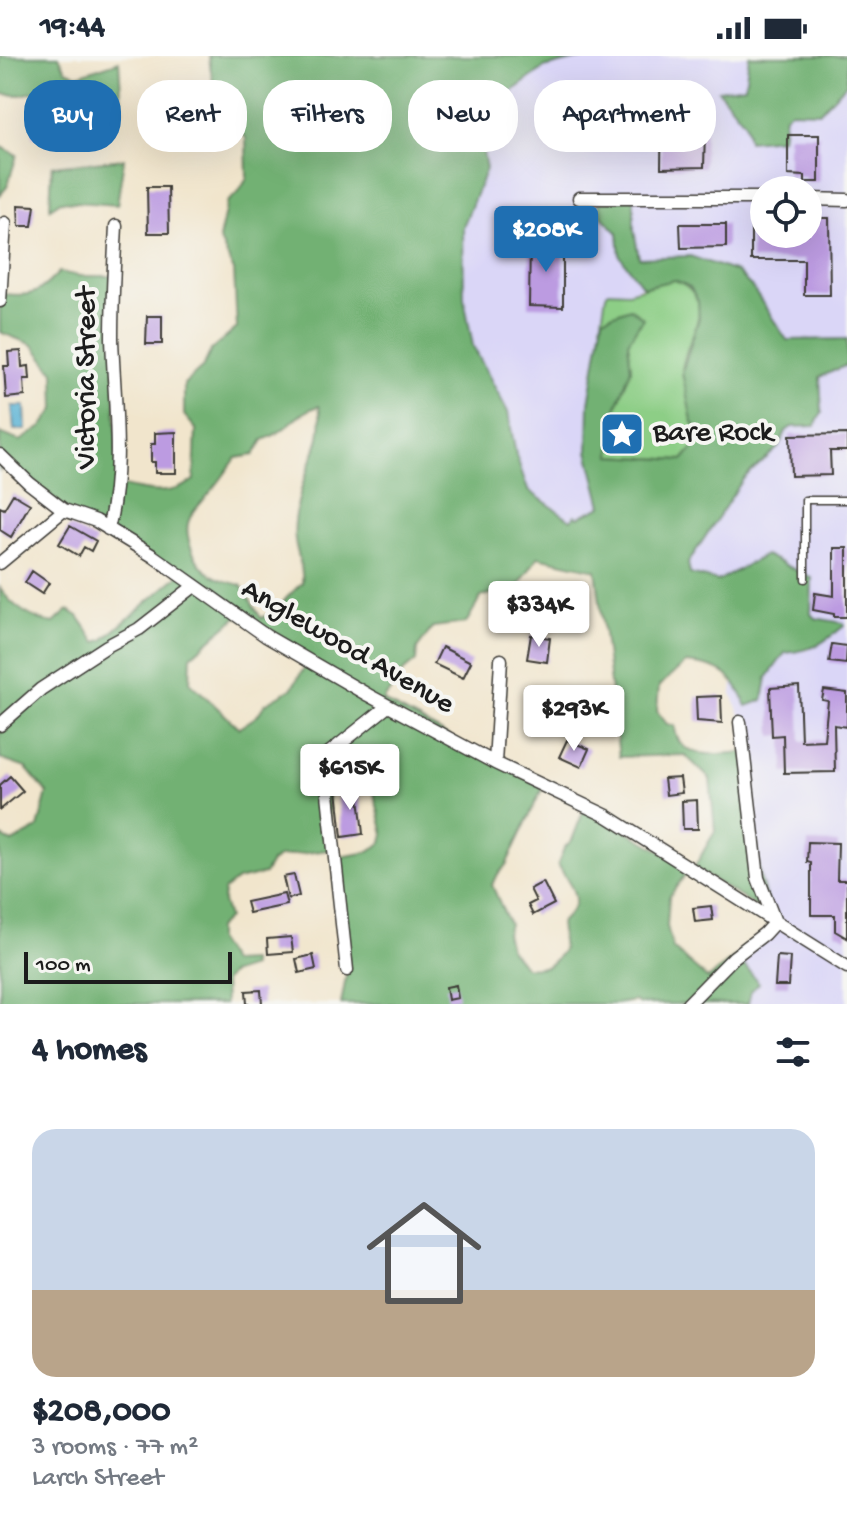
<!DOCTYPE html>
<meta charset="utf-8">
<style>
body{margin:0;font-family:"Gochi Hand",sans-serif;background:#f2f2f3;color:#1f2937;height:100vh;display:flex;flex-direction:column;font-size:30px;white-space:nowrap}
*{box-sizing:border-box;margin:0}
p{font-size:26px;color:#747a83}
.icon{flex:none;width:44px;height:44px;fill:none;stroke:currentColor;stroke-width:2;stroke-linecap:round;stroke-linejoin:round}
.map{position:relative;height:948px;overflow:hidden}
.panel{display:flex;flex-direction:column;background:#fff;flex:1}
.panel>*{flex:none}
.banner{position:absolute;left:24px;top:24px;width:800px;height:72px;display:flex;gap:16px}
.controls{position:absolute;left:750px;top:120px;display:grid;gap:16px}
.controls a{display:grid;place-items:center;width:72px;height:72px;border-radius:50%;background:#fff;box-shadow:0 8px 32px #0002;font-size:40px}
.scale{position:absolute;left:24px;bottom:20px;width:208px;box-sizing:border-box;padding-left:8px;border:4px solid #1c1c1c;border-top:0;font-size:22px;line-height:28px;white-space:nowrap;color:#1c1c1c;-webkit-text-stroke:6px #f6f6f2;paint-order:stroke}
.price{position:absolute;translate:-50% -68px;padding:0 18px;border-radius:8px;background:#fff;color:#222;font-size:26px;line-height:52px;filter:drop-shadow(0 2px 4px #0008)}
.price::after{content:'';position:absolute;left:50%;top:48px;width:24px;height:18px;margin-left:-12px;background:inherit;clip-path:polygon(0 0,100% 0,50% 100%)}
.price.active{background:#1f6fb2;color:#fff}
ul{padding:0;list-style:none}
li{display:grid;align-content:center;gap:16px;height:424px;padding:0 32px}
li+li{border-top:2px solid #e0e1e3}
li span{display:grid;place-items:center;height:248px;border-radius:24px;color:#555}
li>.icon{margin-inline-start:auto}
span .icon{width:144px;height:144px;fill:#fffc;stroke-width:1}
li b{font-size:34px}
h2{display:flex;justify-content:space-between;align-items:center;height:96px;padding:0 32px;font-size:34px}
.chip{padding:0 28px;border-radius:32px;background:#fff;box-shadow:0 8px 32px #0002;font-size:28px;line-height:72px}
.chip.active{background:#1f6fb2;color:#fff}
.status{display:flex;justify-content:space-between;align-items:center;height:56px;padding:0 40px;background:#fff;direction:ltr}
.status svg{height:22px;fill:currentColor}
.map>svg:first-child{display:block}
</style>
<div class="status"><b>19:44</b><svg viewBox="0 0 49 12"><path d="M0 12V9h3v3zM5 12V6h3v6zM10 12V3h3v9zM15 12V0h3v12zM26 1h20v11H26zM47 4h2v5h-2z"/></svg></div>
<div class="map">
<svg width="847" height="948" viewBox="0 0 847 948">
<rect width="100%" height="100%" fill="#f6f6f2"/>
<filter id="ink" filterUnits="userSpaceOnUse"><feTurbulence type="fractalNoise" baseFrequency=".0125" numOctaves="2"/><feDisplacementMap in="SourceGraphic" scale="16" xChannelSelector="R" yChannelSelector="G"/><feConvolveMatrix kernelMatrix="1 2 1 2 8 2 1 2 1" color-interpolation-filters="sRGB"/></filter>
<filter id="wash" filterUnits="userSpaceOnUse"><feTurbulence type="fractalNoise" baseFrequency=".006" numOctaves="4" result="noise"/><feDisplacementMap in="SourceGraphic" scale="32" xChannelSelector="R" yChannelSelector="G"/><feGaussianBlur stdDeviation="1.8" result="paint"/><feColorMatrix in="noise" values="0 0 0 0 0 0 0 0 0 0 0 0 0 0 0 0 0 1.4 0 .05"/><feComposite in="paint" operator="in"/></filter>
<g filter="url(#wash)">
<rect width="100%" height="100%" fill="#f1e5cc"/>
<path fill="#dad6f7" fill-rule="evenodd" d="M 609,0 L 749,0 L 745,30 L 718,34 L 745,67 L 749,85 L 791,55 L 819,56 L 847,27 L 847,283 L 787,284 L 751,230 L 736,216 L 690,200 L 639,202 L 634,174 L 634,142 L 603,162 L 618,177 L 620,200 L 642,230 L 628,236 L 608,235 L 606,239 L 589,347 L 588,395 L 602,450 L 571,464 L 528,434 L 516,399 L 508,356 L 473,290 L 464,242 L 463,170 L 486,113 L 479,73 L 492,50 L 544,12 L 577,4 ZM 764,134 L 808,134 L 808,178 L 764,178 Z
M 847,309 L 847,948 L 748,948 L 751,935 L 736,900 L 772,869 L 760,821 L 741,662 L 732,638 L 733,627 L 738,629 L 767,622 L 785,597 L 809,594 L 815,562 L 765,499 L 718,525 L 689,518 L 688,507 L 744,422 L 779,391 L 786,375 L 822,356 L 820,321 Z"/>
<path fill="#8dce86" stroke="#547551" stroke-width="2" d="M 675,223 C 723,247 684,280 682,315 C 682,327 699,367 704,380 L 683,404 L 611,400 L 614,358 L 631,313 L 628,286 L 603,262 L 601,270 L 606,239 L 608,235 L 628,236 Z"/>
<path fill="#72b173" stroke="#476648" stroke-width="2" fill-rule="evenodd" d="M 0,0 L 59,0 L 66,14 L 78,19 L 119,5 L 122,54 L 117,62 L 82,54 L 49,32 L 21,39 L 0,38 Z
M 209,0 L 609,0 L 576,4 L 544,12 L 492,50 L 479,73 L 486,113 L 463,171 L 464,242 L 473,290 L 508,356 L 516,399 L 528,434 L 571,464 L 575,459 L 578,461 L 602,450 L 588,395 L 589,347 L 603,262 L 630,252 L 643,262 L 628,286 L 631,313 L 614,358 L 611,400 L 683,404 L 704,380 L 692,365 L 682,316 L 699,262 L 698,245 L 690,231 L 675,224 L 643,231 L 620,200 L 618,177 L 603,162 L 598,147 L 634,141 L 634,174 L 639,202 L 690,200 L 736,216 L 751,230 L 787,284 L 847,283 L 847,309 L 820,321 L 822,356 L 815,370 L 792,371 L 786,375 L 779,391 L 744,422 L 688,507 L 690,518 L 718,525 L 765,499 L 812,522 L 811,558 L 815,562 L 844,567 L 844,570 C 822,588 814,594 785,597 L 767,622 L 763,644 L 747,650 C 733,618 721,610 686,607 L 659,630 L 657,655 L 667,668 L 675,670 C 676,706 719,698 744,696 L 760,821 L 771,860 L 694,812 L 715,775 L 710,723 L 685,699 L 619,701 L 596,514 L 538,501 L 519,529 L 481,541 L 466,567 L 433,571 L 417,593 L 416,605 L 404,615 L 383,645 L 543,731 L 506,809 L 495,822 L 492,829 L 509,868 L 506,877 L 510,893 L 525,911 C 548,913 549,912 563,894 L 560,867 C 587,843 572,835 558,808 L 564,792 L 572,784 L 585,751 L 690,812 L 669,841 L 667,870 L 673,893 L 708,923 L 736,900 L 759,927 L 751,935 L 748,948 L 640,948 L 635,945 L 615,948 L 341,948 L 347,915 L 333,802 L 369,796 L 382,786 L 384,778 L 369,717 L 328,695 L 329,794 L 279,801 L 271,806 L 264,818 L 237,824 L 224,834 L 223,846 L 228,862 L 217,872 L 217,885 L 231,906 L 251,905 L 252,911 L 230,918 L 224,926 L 225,948 L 0,948 L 0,780 L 12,786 L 38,772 L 47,737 L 26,712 L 0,703 L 0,668 L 2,664 L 0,661 L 0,532 C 12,551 33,564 54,567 L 68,554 L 78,560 L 96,586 L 103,584 L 179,519 L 63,451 L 8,407 L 0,414 L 0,377 L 20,385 L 42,371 L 55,353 L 54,316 L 33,289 L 0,276 L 0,238 C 32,240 37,240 59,216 L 80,220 L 111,220 L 118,429 C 145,435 170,442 194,424 L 196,373 L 184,359 L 184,328 L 203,311 L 211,294 L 237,272 L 234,215 L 219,183 L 227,146 L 239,136 L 247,122 L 246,82 C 221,55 212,36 209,0 ZM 319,350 C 326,383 309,404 301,434 C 297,448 293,470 295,484 C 297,500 304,511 302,527 C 289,538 275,557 261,562 L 241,529 C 219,524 203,519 193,496 C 178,462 195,456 214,432 C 222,422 229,412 236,402 L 254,399 L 263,384 C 289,375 293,358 319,350 ZM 238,560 L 308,606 L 291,633 L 265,648 L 257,660 L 239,672 L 190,626 L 191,600 Z
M 749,0 L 847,0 L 847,27 L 819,56 L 791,55 L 785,59 L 782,82 L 748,85 L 745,67 L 718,34 L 745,30 Z
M 0,90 L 17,99 L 7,131 L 0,139 Z
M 124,103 L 117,149 L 61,145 L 50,152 L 52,110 Z"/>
<path fill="#55b0d3" stroke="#386678" stroke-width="2" d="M 12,350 L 25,350 L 26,374 L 14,374 Z"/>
<g id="blocks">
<path fill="#bc9be1" d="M 662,48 L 695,48 L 694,76 L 705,76 L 704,111 L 661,112 Z
M 36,51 L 56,53 L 54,68 L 59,68 L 57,85 L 32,81 Z
M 188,51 L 209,51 L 209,77 L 167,77 L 167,58 L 188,58 Z
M 788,79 L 819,79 L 819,126 L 805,126 L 805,120 L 788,119 Z
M 147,131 L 168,131 L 169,177 L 148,177 Z
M 18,149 L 35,150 L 32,170 L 19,170 Z
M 808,162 L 829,162 L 830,239 L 804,239 L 804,204 L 751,204 L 751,164 L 764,164 L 764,178 L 808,178 Z
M 680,168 L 726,168 L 726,191 L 681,192 Z
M 563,185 L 563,251 L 529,250 L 530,186 Z
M 147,260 L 162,260 L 162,288 L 146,288 Z
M 21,295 L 22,311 L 29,310 L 30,323 L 24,323 L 25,340 L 6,342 L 4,310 L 9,310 L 8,296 Z
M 176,376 L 176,417 L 155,417 L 155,406 L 151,406 L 151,388 L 155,388 L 155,377 Z
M 847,378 L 847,395 L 830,395 L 831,419 L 791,420 L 790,379 Z
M 13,438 L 30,448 L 11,481 L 0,474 L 0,451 L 4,453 Z
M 70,470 L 96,485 L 91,495 L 84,491 L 79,500 L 59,488 Z
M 834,492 L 847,492 L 847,561 L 834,561 L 834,558 L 813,554 L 815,537 L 834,540 Z
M 32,515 L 49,527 L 42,538 L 25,527 Z
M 531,579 L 550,582 L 547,606 L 527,603 Z
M 832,588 L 847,590 L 846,608 L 829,606 Z
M 442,591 L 471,606 L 463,622 L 434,608 Z
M 799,630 L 801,685 L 824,684 L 828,645 L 822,644 L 824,634 L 847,637 L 847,671 L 834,669 L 835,716 L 784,717 L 783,679 L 772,680 L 770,632 Z
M 721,640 L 722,667 L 697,665 L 696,641 Z
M 567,684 L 589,693 L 581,711 L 559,701 Z
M 10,720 L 23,735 L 0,754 L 0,729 Z
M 680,722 L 682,737 L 666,739 L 664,723 Z
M 358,732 L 363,778 L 342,781 L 337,734 Z
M 697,744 L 698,773 L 683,773 L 682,745 Z
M 808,786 L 838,787 L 837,824 L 847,824 L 847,882 L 835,875 L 835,859 L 811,859 L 811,807 L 807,806 Z
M 294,819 L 299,840 L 288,843 L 283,821 Z
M 543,826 L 554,848 L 533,859 L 528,849 L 536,845 L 530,833 Z
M 284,838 L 287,849 L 249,857 L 246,846 Z
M 711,850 L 713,864 L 695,866 L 693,852 Z
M 291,881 L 293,896 L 268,898 L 267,883 Z
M 313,899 L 316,913 L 299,917 L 296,903 Z
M 777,900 L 790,901 L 788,930 L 775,930 Z
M 456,929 L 458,942 L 448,944 L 446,931 Z
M 261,934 L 262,948 L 247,948 L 246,935 Z"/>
</g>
</g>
<g filter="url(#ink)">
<use href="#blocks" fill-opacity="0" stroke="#3c3a36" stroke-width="2"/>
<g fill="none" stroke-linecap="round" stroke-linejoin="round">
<g stroke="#3c3a36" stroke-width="9">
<path id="service" d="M 805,523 L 805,444 L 847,444"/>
</g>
<g stroke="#3c3a36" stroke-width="15">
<path id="minor" d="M 579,142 L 764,142
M 808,143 L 847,144
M 0,245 L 5,167
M 0,399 L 29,427 L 64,454 L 96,465 L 153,500 L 266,580 L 368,639 L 495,707 L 607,760 L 847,911
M 108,473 C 124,411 114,345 112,282 C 112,245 114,207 116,170
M 0,507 L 64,454
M 0,669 L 41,633 L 107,590 L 139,573 L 193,531
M 495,707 L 501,604
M 347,914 L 324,701 L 388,650
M 688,948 L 734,901 L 764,878 L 775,866 L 758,822 L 740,666"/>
</g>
<use href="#service" stroke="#fff" stroke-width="6"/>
<use href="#minor" stroke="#fff" stroke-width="12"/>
</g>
</g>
<defs>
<g id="sight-square" transform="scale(2.3)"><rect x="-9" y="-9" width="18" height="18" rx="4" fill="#1f6fb2" stroke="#f6f6f2"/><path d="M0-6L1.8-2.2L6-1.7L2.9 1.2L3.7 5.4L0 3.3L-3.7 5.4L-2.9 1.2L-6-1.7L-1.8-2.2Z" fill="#fff"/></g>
</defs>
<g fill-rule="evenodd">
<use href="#sight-square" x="622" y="378"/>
</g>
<g text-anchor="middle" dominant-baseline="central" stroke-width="8" stroke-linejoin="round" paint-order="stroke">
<g font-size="30" fill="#1c1c1c" stroke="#f6f6f2">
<text transform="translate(88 322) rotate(-90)">Victoria Street</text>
<text transform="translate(347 592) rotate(30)">Anglewood Avenue</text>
</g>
<g font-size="30" fill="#1c1c1c" stroke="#f6f6f2" text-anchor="start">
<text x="653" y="378">Bare Rock</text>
</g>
</g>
</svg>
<div class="controls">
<a><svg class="icon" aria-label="locate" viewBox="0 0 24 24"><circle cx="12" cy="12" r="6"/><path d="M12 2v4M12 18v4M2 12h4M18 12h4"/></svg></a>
</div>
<div class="scale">100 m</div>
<b class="price active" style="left:546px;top:218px">$208K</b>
<b class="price" style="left:539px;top:593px">$334K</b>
<b class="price" style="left:574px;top:697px">$293K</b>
<b class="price" style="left:350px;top:756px">$615K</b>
<div class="banner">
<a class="chip active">Buy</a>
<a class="chip">Rent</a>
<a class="chip">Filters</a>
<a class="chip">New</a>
<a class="chip">Apartment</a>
</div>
</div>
<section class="panel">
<h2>4 homes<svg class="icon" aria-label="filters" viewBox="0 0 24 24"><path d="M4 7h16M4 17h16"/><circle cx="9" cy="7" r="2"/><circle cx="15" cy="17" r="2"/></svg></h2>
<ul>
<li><span style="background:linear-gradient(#c9d6e8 65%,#b9a48a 0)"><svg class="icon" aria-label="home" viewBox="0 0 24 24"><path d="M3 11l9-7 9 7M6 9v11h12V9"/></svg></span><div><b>$208,000</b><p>3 rooms · 77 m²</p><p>Larch Street</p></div></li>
</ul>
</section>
